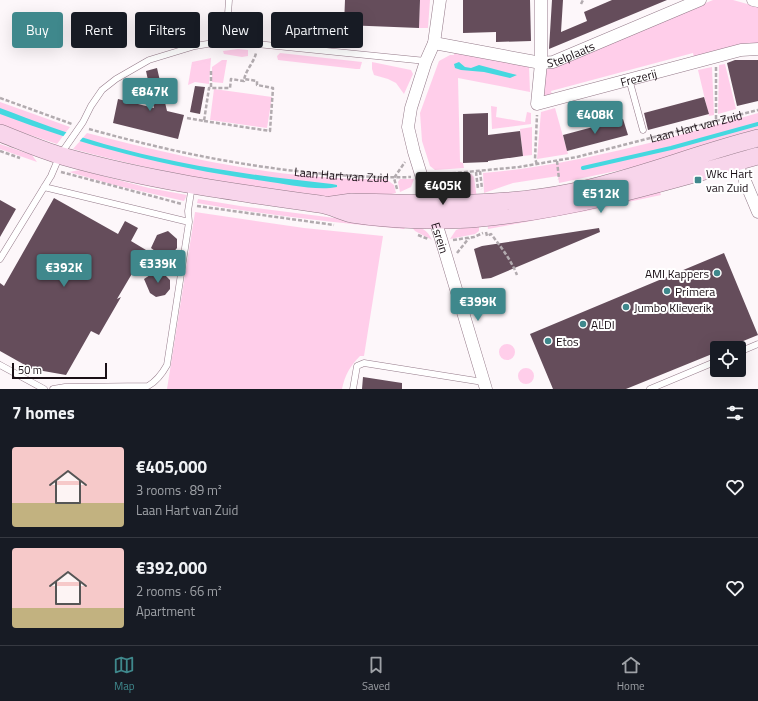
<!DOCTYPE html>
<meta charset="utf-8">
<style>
body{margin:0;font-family:"Titillium Web",sans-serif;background:#242831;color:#f1f3f6;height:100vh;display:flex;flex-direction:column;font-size:15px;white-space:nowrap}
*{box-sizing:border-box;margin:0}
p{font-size:13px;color:#9ea1a6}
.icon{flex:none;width:22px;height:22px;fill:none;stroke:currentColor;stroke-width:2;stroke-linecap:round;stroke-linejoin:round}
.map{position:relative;height:389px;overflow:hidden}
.details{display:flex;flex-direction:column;background:#171b24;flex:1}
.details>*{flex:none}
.guide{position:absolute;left:12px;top:12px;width:400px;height:36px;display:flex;gap:8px}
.fabs{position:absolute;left:710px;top:341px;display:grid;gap:8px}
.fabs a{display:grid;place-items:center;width:36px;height:36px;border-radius:4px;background:#171b24;box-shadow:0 4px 16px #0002;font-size:20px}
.scale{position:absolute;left:12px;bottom:10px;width:95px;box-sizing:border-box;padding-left:4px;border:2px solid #1a1016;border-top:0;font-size:11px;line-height:14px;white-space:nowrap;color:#1a1016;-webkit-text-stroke:3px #fff;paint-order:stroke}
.price{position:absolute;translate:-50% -34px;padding:0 9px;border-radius:4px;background:#3f888c;color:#fff;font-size:13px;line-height:26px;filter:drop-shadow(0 1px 2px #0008)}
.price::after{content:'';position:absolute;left:50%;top:24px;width:12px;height:9px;margin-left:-6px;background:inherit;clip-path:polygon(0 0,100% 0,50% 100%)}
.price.active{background:#222;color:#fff}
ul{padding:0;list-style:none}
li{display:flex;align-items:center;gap:12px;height:100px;padding:0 12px}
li+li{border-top:1px solid #363941}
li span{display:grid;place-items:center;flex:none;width:112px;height:80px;border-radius:4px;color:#555}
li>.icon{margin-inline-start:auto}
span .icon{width:48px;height:48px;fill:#fffc;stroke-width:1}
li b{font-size:17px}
h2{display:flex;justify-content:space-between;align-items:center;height:48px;padding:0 12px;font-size:17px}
.tag{padding:0 14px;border-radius:4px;background:#171b24;box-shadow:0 4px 16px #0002;font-size:14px;line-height:36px}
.tag.active{background:#3f888c;color:#fff}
.dock{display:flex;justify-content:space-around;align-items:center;height:56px;border-top:1px solid #363941;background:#171b24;font-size:11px;color:#9ea1a6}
.dock a{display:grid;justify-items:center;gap:2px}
.dock .active{color:#3f888c}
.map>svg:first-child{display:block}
</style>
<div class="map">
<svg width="758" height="389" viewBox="0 0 758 389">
<rect width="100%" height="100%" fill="#fdf7fa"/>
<path fill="#ffceea" d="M 420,0 L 430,0 L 428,28 L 419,28 Z
M 713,0 L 733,0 L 758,7 L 758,43 L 747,44 L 694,58 L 693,53 L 551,91 L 552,96 L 545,96 L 543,94 L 545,70 L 548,68 Z
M 238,49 L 248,50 L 248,56 L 242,57 L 224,54 L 223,51 Z
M 455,51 L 529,67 L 530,92 L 458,78 L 460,162 L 463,163 L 464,168 L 435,170 L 430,166 L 422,141 L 420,113 L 439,61 L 450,55 L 454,55 Z
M 280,53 L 362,62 L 360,69 L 356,69 L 278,60 L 277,56 Z
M 211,58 L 209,84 L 195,82 L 188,85 L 192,62 Z
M 222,60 L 227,60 L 223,83 L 212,82 L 212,67 Z
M 372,62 L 411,70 L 413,74 L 404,94 L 396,83 L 388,79 L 374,75 L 372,69 Z
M 725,64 L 736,109 L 718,114 L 719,65 Z
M 712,67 L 714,115 L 709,116 L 698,70 Z
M 214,89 L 272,97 L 267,128 L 210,120 Z
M 0,102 L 70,127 L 57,144 L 0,125 Z
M 491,106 L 497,107 L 496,117 L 525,122 L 527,112 L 531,113 L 531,124 L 492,129 Z
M 555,108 L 568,154 L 537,159 L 541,112 Z
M 758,113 L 758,135 L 635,167 L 559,183 L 558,176 L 513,183 L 484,193 L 483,173 C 577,165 667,139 758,113 Z
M 532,127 L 532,155 L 523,156 L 520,129 Z
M 87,133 C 184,158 285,181 386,179 L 394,185 L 396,193 C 347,206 274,192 224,183 C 173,173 123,163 73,149 Z
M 0,144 L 32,155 L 37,162 L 0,149 Z
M 80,170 L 149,188 L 187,195 L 184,201 L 114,185 L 69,172 Z
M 471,174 L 474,177 L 477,199 L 440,196 L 433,186 L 435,179 Z
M 400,179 L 414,179 L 411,187 L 400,192 L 398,182 Z
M 659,189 L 661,195 L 586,211 L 488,229 L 487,221 Z
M 198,199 L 240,206 L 406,227 L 404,229 C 335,223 266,215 197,203 Z
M 195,212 L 304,228 L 383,236 L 364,356 L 360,356 C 350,366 345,375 342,389 L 167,389 Z
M 479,222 L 479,231 L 475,234 L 450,239 L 456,230 Z
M 410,225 C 421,227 427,229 432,240 L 415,231 Z
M499 352a8 8 0 1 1 16 0a8 8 0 1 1-16 0Z
M518 376a8 8 0 1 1 16 0a8 8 0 1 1-16 0Z"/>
<path fill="#45d8e0" d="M 459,62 L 465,67 L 471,68 L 479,65 L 517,75 L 510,78 L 484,72 L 461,70 L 455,68 L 454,64 Z
M 0,108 C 34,121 69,134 104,144 C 177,165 255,176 332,184 L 337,185 L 337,187 C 317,191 285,184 264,181 C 173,168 86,147 0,114 Z"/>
<path fill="#fdf7fa" d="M 68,130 L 84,136 L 78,143 L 62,138 Z"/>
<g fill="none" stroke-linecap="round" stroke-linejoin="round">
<path stroke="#45d8e0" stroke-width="4" d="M 583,168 L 671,148 L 758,124"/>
</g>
<path fill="#654d5b" d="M 345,0 L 420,0 L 419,28 L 344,25 Z
M 463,0 L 530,0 L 531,41 L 496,42 L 496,32 L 463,33 Z
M 552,0 L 563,0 L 561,32 L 587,21 L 584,12 L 612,0 L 667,0 L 549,49 Z
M 735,60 L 758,60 L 758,101 L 737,106 L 727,63 Z
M 157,68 L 167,111 L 184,115 L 178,139 L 113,123 L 118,99 L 154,108 L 146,71 Z
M 195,86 L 205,87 L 200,114 L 190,112 Z
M 704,97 L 709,114 L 648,130 L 644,113 Z
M 488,113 L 488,135 L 520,131 L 523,156 L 488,161 L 488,162 L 463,163 L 463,114 Z
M 623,119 L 628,135 L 567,151 L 563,135 Z
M 54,198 L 118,234 L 125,221 L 138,228 L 131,241 L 146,250 L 117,299 L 121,297 L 99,335 L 91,331 L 66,375 L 32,369 L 0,351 L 0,283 L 4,286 Z
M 0,200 L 16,209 L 0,237 Z
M 599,228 L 600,232 L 491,278 L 482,279 L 474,249 L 482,246 Z
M 168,231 L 177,239 L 177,248 L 172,254 L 163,257 L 151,248 L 157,235 Z
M 724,253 L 758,335 L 726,348 L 717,348 L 717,352 L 626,389 L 553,389 L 530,334 Z
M 161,271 L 170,280 L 170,289 L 165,295 L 156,297 L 150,293 L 144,279 L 153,273 Z
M 363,377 L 402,383 L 402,389 L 362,389 Z"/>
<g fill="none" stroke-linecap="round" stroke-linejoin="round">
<g stroke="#947a89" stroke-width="7">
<path id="lane" d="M 226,41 L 229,0
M 629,79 L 643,130
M 741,162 L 745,181
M 44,187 L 189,222
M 0,259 L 51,176 L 60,155 L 83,122 L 91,106 L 102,90 L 116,79 L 149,60 L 195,46 L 226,41 L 426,61
M 739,352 L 758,344
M 0,365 L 44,389
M 53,389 L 65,387 L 148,386 C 157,381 162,374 167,365 L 189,222 L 188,211 L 192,186
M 353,389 L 357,366 L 364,363 L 483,382
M 650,389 L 717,361"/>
</g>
<g stroke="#947a89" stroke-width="13">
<g id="street">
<path id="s3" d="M 440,0 L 434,43 L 426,61 L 411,108 L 408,127 L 414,152 L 441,239 L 486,389"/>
<path id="s4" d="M 541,0 L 541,63 L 537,104 L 741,50 L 758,49"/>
<path d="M 753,0 L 758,1"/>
<path id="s5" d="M 434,43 L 541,63 L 553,62 L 700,0"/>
<path d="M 745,181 L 758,212"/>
</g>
</g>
<g stroke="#947a89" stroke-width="18">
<path id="secondary" d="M 0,133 C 21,141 41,150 62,156 C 146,180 232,192 319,204 C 331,205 341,212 352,214 C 391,220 442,222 481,218 C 577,209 665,182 758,156
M 331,205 L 352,202 C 426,204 499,207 572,192 C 635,179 695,154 758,138"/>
</g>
<g stroke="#b2abaf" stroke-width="2.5" stroke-dasharray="4 2" stroke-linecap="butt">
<path d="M 581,4 L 583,0"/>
<path d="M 716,67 L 716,122"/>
<path d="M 211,87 L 211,71"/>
<path d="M 0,98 L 72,124"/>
<path d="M 187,118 L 204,121 L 209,88 L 230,88 L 231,79 L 244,81 C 245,70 254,63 256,53"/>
<path d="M 204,121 L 270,131 L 273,88 L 257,85 L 257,81 L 244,79"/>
<path id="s1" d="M 89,129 C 168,151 244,167 326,174 C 354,176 383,178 411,177"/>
<path d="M 0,151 L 20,158"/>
<path d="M 557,161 L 559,179"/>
<path d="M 537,164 L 535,159 L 537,115"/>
<path d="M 480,171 L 482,189"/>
<path d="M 61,172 L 182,204"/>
<path d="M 476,172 L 478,189"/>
<path id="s2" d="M 434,175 L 519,167 L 577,157 L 758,110"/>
<path d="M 397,189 L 394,178 L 405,162"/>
<path d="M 197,206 L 334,225"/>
<path d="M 486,232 L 487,236 L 491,234 C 502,248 511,260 517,275"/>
<path d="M 418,235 L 428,239"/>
<path d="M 453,240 L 474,237 L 483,233"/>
<path d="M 457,253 L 469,238"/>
</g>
<use href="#lane" stroke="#fff" stroke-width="6"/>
<use href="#street" stroke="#fff" stroke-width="12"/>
<use href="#secondary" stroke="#f8d5eb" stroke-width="17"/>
</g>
<g fill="#3f888c" stroke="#fff" stroke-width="1.5">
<rect x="694" y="176" width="8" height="8" rx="2"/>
<circle cx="717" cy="273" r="4"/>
<circle cx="667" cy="291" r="4"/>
<circle cx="626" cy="307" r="4"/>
<circle cx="583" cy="324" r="4"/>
<circle cx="548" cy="341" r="4"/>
</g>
<g text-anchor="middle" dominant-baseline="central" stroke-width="4" stroke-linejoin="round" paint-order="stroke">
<g font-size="12" fill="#1a1016" stroke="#fff">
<text stroke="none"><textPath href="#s5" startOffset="140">Stelplaats</textPath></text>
<text stroke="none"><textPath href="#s4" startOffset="209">Frezerij</textPath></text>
<text stroke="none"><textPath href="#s2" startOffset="267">Laan Hart van Zuid</textPath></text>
<text stroke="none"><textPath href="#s1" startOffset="257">Laan Hart van Zuid</textPath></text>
<text stroke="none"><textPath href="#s3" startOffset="247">Esrein</textPath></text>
</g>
<g font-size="12" fill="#1a1016" stroke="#fff" text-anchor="start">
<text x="706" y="173">Wkc Hart<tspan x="706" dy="14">van Zuid</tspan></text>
<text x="709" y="273" text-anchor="end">AMI Kappers</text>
<text x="675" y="291">Primera</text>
<text x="634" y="307">Jumbo Klieverik</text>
<text x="591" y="324">ALDI</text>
<text x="556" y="341">Etos</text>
</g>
</g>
</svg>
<div class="fabs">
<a><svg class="icon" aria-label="locate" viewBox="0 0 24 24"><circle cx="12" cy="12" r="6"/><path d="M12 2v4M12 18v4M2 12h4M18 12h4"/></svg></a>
</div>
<div class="scale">50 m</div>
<b class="price" style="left:150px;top:112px">€847K</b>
<b class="price" style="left:595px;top:135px">€408K</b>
<b class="price active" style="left:443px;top:206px">€405K</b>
<b class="price" style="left:601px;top:214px">€512K</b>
<b class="price" style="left:158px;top:284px">€339K</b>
<b class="price" style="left:64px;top:288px">€392K</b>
<b class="price" style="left:478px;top:322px">€399K</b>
<div class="guide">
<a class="tag active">Buy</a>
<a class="tag">Rent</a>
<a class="tag">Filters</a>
<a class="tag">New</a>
<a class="tag">Apartment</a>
</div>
</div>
<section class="details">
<h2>7 homes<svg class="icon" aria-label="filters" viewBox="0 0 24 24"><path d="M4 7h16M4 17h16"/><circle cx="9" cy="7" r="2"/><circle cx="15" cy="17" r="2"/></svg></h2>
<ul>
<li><span style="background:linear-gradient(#f6c9c9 70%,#c2b280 0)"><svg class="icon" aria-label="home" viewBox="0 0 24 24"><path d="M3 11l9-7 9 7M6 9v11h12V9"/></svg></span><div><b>€405,000</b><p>3 rooms · 89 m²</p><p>Laan Hart van Zuid</p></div><svg class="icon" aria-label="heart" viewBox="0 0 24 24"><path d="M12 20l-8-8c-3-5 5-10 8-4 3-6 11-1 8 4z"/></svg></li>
<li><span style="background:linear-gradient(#f6c9c9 75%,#c2b280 0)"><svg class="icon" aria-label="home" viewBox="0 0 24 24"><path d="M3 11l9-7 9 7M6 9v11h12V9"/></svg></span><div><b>€392,000</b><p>2 rooms · 66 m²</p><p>Apartment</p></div><svg class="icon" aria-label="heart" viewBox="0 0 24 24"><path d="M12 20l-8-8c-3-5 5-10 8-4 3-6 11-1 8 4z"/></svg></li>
</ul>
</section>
<nav class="dock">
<a class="active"><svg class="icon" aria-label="map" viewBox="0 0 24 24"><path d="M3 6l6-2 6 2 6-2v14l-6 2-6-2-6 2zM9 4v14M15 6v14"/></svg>Map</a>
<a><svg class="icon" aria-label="saved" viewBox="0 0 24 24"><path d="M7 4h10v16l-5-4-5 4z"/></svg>Saved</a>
<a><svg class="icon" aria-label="home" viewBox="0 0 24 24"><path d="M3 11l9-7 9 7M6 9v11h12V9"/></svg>Home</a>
</nav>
